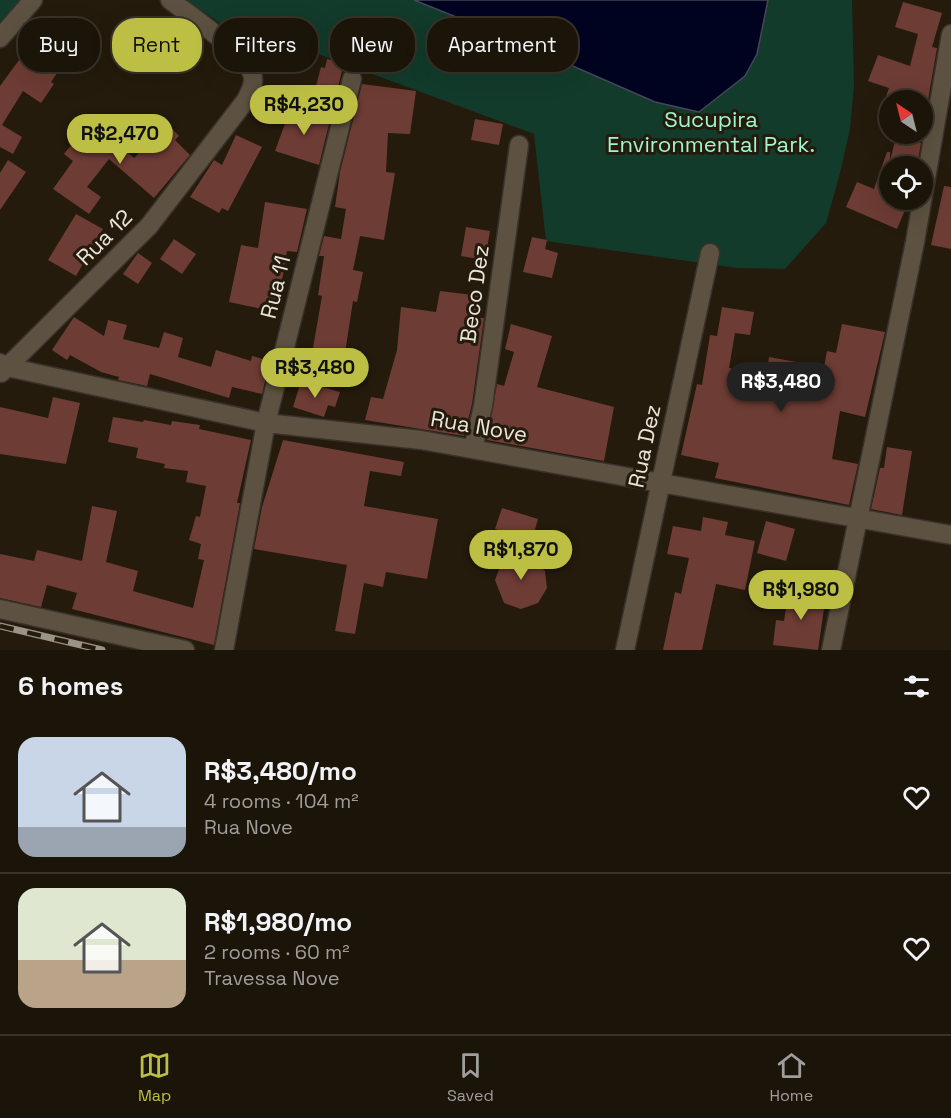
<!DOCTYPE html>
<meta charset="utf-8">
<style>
body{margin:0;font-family:"Space Grotesk",sans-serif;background:#241d12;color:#f1f3f6;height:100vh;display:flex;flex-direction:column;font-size:22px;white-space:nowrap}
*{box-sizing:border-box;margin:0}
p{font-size:20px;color:#a09e9c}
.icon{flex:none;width:33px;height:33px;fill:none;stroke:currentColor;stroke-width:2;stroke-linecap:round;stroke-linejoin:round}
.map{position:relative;height:650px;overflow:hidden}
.sheet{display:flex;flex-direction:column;background:#1b1409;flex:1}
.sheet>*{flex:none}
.banner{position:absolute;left:18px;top:18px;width:600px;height:54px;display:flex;gap:12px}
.needle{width:39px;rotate:325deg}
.tools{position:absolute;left:879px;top:90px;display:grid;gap:12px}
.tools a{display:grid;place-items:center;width:54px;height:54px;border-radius:50%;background:#1b1409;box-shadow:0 6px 24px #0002,0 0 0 2px #39332a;font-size:30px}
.price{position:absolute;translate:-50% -51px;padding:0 14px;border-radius:21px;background:#bcbf44;color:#111;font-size:20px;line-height:39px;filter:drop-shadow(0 2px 3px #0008)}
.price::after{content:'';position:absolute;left:50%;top:36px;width:18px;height:14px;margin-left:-9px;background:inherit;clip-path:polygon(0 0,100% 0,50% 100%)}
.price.current{background:#222;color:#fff}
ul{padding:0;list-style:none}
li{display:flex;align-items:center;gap:18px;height:150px;padding:0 18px}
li+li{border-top:2px solid #39332a}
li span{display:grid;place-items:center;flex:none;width:168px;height:120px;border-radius:18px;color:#555}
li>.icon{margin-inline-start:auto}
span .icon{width:72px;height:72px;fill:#fffc;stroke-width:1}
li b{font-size:26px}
h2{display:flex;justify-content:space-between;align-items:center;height:72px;padding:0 18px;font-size:26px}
.pill{padding:0 21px;border-radius:24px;background:#1b1409;box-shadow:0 6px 24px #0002,0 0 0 2px #39332a;font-size:21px;line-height:54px}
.pill.current{background:#bcbf44;color:#111}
.dock{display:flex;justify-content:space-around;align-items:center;height:84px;border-top:2px solid #39332a;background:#1b1409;font-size:16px;color:#a09e9c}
.dock a{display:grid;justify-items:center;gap:3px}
.dock .current{color:#bcbf44}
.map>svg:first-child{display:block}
</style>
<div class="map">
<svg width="951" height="650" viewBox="0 0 951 650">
<rect width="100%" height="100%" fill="#241b0c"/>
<path fill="#123b2b" d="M 0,0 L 21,0 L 0,22 Z
M 186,0 L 852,0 L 854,86 L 850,129 L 839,177 L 826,223 L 785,269 L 737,268 L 546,241 L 534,134 L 310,51 L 236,34 Z"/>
<path fill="#000320" stroke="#464658" stroke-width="1.5" d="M 414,0 L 768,0 L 757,54 L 745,76 L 699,112 L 655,102 L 511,39 Z"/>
<path fill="#6d3c34" d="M 903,2 L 942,13 L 932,47 L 937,48 L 928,100 L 885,100 L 889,88 L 868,81 L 878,55 L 910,66 L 918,34 L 895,27 Z
M 54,30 L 76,45 L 51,82 L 54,84 L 41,103 L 23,91 L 2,125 L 22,137 L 13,154 L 0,147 L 0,86 L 36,37 L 45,43 Z
M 327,59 L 344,63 L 337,91 L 316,86 L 321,67 L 325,68 Z
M 362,84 L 416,91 L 410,134 L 388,133 L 386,172 L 395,173 L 384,240 L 360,236 L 353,270 L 363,272 L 357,302 L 353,301 L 345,353 L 313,348 L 322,296 L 318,295 L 324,256 L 319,256 L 324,236 L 341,239 L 346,209 L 335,207 L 340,172 Z
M 291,107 L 330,120 L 319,165 L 275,151 Z
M 475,119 L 503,124 L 499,145 L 471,140 Z
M 168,124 L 179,136 L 175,140 L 190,155 L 154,198 L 109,159 L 87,187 L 101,197 L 89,214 L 53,189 L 73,161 L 64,154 L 79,135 L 88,142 L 100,128 L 134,158 Z
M 236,135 L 262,147 L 228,211 L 222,208 L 219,213 L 190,197 L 214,160 L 222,165 Z
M 896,137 L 921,143 L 917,166 L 890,161 Z
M 887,152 L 890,152 L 890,200 L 908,203 L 897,229 L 846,207 L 857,182 L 874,189 Z
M 8,160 L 26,172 L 0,210 L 0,173 Z
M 944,186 L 951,187 L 951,249 L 931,245 Z
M 265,202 L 307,209 L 297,252 L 287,251 L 277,312 L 229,302 L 241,245 L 258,248 Z
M 76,214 L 103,229 L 76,276 L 48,260 Z
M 466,227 L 490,231 L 485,260 L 461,256 Z
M 532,237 L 547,240 L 545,249 L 558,253 L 552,278 L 523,272 Z
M 174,239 L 196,254 L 182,274 L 160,259 Z
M 138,253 L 152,263 L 138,284 L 123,274 Z
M 440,291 L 481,296 L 478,318 L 484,318 L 472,404 L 464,436 L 365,420 L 371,397 L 383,399 L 397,350 L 401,307 L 436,312 Z
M 722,307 L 754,312 L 750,335 L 735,333 L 729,368 L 766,375 L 769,357 L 824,367 L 827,351 L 836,353 L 842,324 L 885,332 L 865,417 L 840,411 L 832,459 L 858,464 L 849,505 L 715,478 L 719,463 L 681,455 L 697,384 L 702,385 L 710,335 L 717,336 Z
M 74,317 L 104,336 L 108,320 L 127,325 L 123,339 L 159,348 L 164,332 L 183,338 L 178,357 L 211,367 L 216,350 L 251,361 L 252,356 L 270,361 L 262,394 L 232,387 L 229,398 L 150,374 L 147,386 L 118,380 L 119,377 L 101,372 L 70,355 L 67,360 L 52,350 Z
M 511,324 L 552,336 L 537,387 L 614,407 L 604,461 L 487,440 L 497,384 L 504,386 L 514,352 L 505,349 Z
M 301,381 L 340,392 L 335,407 L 328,405 L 324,417 L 293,407 Z
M 53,397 L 80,403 L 66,464 L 0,454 L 0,407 L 48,418 Z
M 113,417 L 143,422 L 144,420 L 171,425 L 172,421 L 200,425 L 199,429 L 251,440 L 237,503 L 240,503 L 214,645 L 72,609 L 77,593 L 47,585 L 41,607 L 0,598 L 0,554 L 34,561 L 37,550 L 82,561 L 92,506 L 117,511 L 106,562 L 138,571 L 133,591 L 193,608 L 204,560 L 198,559 L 201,544 L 189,540 L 196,516 L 200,517 L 206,486 L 186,482 L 188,471 L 164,468 L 165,464 L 136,458 L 138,448 L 108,442 Z
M 283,440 L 404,462 L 401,476 L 370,471 L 364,506 L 438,519 L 427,579 L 386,572 L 383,587 L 364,583 L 355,634 L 335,631 L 347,565 L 254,549 L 262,507 Z
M 887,447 L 912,451 L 902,515 L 871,509 L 880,468 L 884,468 Z
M 502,508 L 538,519 L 532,540 L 495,529 Z
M 703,517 L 728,522 L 725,535 L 755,541 L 745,590 L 716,584 L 702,650 L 663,650 L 675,592 L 681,594 L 689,558 L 667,554 L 673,526 L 701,531 Z
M 766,521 L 795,529 L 786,561 L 757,553 Z
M 525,551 L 545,571 L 547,588 L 538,603 L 521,609 L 504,603 L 495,580 L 501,564 Z
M 789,589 L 826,595 L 818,650 L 773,645 L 776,620 L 784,621 Z"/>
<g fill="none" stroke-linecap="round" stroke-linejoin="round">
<g stroke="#39322c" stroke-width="21">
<path id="street" d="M 0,38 L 33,0
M 0,363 L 7,367 L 266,423 L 421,440 L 951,535
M 1,373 L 149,226 L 246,100 C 249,93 254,86 253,78 C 251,56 188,14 170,0
M 473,449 L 483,406 L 519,145
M 0,609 L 185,650
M 224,650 L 266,423 L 352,79
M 625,650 L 710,253
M 831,650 L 915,242 L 951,34"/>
</g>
<use href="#street" stroke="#5d5241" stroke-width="18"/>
<g stroke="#9b9387" stroke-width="7">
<path id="rail" d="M 0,626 L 102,650"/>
</g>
<use href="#rail" stroke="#241b0c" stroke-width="4.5" stroke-dasharray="14" stroke-linecap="butt"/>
</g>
<g text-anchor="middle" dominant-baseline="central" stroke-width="6" stroke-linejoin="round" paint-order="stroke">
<g font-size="22" fill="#9ff5ce" stroke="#241b0c">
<text x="711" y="119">Sucupira<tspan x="711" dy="25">Environmental Park.</tspan></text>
</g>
<g font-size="22" fill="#ebe4da" stroke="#241b0c">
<text transform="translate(104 237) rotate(-45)">Rua 12</text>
<text transform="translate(275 287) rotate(-76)">Rua 11</text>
<text transform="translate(474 294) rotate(-82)">Beco Dez</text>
<text transform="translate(479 426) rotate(10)">Rua Nove</text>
<text transform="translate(644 446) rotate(-78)">Rua Dez</text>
</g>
</g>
</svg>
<div class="tools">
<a><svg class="needle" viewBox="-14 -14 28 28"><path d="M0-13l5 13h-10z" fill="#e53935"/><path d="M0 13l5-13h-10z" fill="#a09e9c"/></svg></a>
<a><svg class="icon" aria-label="locate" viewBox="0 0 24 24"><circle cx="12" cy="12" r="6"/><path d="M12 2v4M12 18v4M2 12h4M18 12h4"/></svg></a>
</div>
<b class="price" style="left:304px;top:136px">R$4,230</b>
<b class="price" style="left:120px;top:165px">R$2,470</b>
<b class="price" style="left:315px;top:399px">R$3,480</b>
<b class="price current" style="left:781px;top:413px">R$3,480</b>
<b class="price" style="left:521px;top:581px">R$1,870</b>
<b class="price" style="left:801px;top:621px">R$1,980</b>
<div class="banner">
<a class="pill">Buy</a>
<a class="pill current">Rent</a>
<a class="pill">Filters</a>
<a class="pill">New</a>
<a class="pill">Apartment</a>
</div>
</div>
<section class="sheet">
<h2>6 homes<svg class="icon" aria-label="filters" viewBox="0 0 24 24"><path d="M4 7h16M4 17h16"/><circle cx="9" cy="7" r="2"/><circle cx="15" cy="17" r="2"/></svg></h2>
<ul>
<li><span style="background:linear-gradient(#c9d6e8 75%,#9aa5b1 0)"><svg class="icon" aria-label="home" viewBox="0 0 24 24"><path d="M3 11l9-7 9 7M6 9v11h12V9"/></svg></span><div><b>R$3,480/mo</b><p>4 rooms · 104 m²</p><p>Rua Nove</p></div><svg class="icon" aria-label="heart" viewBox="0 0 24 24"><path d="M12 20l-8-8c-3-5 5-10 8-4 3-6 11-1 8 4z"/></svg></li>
<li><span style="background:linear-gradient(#dfe7d0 60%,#b9a48a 0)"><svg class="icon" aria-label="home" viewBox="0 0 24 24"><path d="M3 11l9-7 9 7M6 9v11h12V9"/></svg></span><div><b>R$1,980/mo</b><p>2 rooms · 60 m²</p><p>Travessa Nove</p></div><svg class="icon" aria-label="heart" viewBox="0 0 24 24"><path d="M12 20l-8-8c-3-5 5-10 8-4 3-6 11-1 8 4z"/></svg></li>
</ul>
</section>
<nav class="dock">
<a class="current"><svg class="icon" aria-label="map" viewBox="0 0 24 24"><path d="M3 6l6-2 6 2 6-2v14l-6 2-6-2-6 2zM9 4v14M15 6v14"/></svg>Map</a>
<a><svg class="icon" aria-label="saved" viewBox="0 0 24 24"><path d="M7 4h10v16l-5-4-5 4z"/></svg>Saved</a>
<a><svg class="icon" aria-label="home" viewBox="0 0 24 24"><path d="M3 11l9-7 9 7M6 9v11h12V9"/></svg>Home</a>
</nav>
